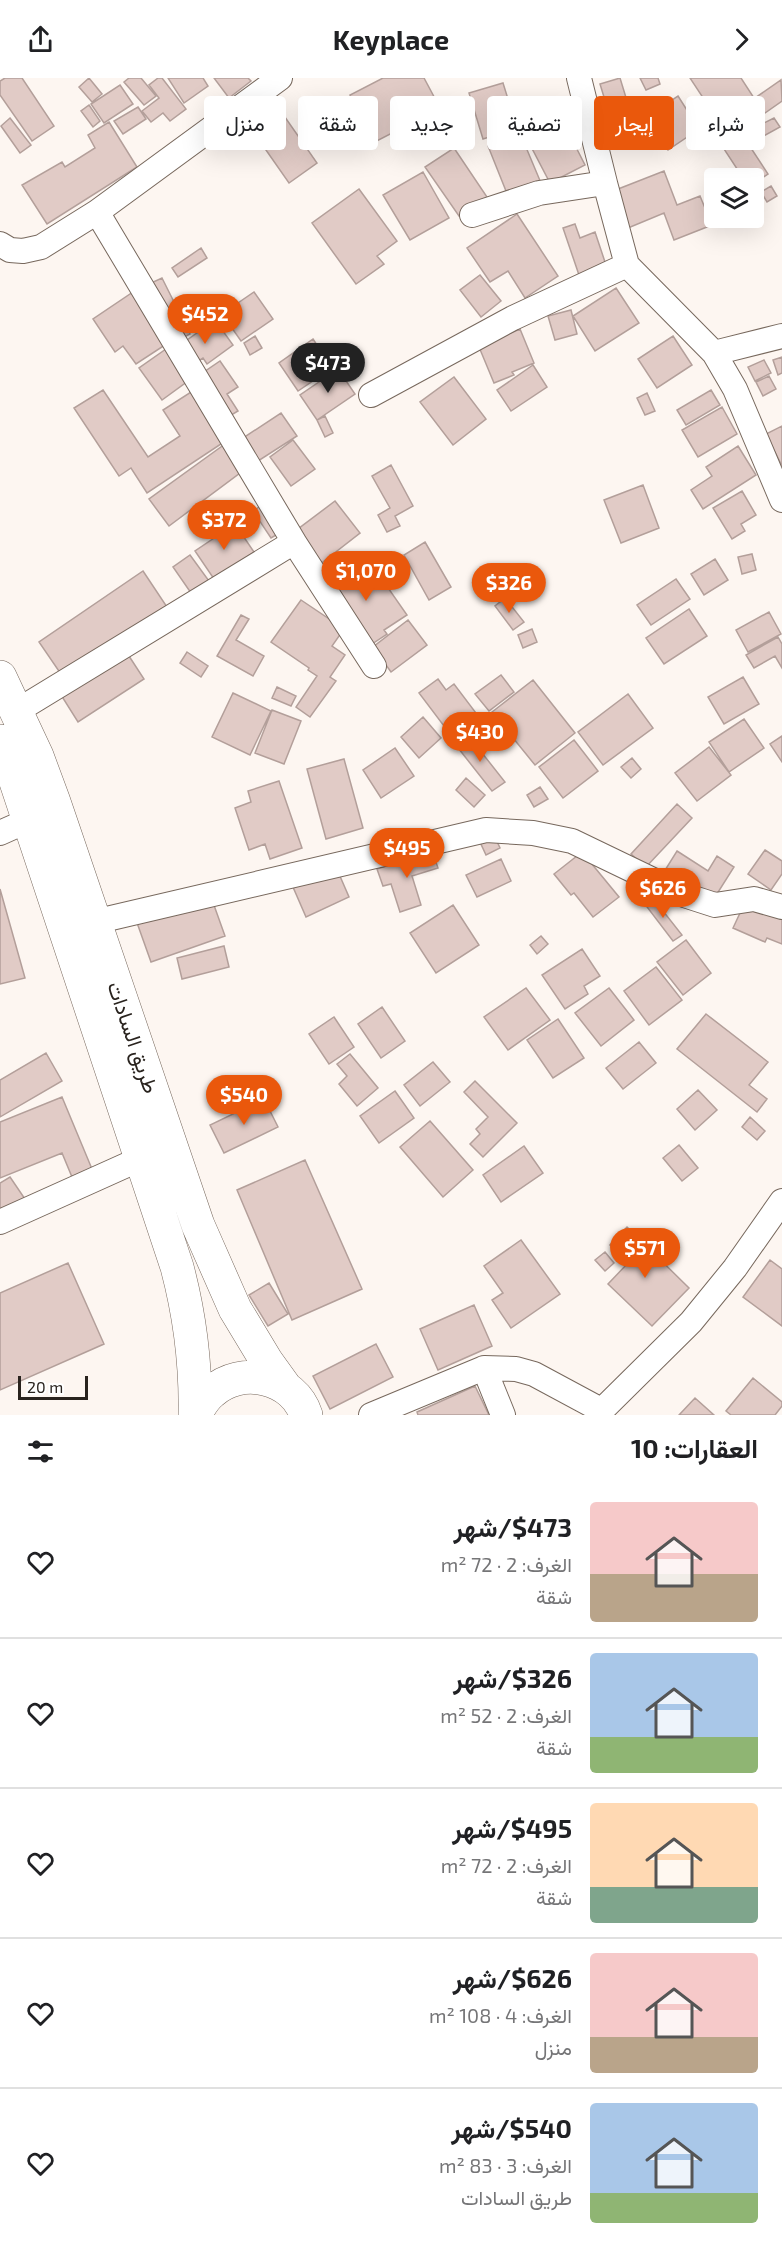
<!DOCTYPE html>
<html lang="ar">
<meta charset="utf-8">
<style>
body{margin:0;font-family:"Exo 2",Vazirmatn,sans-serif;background:#f2f2f2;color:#202124;direction:rtl;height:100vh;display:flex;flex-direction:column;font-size:22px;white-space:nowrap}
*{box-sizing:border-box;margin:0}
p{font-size:20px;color:#757577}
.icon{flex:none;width:33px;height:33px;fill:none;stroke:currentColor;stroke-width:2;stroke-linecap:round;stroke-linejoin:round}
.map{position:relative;height:1337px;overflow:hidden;direction:ltr}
.side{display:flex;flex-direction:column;background:#fff;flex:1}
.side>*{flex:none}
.guide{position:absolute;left:18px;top:18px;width:747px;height:54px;direction:rtl;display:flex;gap:12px}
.tools{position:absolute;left:704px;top:90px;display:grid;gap:12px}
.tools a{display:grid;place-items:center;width:60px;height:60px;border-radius:6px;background:#fff;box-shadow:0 6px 24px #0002;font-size:30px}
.scale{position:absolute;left:18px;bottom:15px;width:70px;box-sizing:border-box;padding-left:6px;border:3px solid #29231e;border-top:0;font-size:16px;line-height:21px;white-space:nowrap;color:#29231e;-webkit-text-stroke:4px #fff;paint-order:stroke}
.price{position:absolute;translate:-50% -51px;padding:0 14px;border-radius:21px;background:#ea580c;color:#fff;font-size:20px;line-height:39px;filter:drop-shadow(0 2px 3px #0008)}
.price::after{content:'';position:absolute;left:50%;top:36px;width:18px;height:14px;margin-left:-9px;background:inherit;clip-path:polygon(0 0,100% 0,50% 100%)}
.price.current{background:#222;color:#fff}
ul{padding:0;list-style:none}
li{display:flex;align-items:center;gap:18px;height:150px;padding:0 24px}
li+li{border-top:2px solid #e0e0e0}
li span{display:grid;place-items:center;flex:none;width:168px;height:120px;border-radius:6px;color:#555}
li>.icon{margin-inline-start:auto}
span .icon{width:72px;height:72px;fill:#fffc;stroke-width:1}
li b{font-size:26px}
h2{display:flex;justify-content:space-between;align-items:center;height:72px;padding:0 24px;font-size:26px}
.tag{padding:0 21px;border-radius:6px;background:#fff;box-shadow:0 6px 24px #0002;font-size:21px;line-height:54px}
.tag.current{background:#ea580c;color:#fff}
header{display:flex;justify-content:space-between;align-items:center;height:78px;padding:0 24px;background:#fff;font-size:27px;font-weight:700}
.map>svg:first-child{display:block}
</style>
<header><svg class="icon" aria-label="forward" viewBox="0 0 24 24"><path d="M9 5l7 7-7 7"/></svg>Keyplace<svg class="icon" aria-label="share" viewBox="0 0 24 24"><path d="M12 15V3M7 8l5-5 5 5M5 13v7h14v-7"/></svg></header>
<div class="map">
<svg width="782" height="1337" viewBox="0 0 782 1337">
<rect width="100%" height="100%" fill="#fdf6f1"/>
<path fill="#e1cbc6" stroke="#b39f9a" stroke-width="1.5" d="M 5,0 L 22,0 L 54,48 L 32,63 L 0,17 L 0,3 Z
M 89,0 L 102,16 L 92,24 L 79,9 Z
M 129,0 L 141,0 L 156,18 L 144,27 L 124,4 Z
M 158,0 L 162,0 L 186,31 L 170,43 L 163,35 L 151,44 L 142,33 L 159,20 L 149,7 Z
M 168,0 L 203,0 L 208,8 L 184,25 Z
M 214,0 L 248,0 L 251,3 L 229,20 Z
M 383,0 L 424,0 L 440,30 L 417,42 L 409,26 L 392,35 L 400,51 L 367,68 L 354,44 L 361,40 L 350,17 Z
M 620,0 L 631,36 L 611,42 L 600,6 Z
M 640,0 L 658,0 L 660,6 L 646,12 Z
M 690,0 L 741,0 L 754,20 L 719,44 Z
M 781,2 L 782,23 L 765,35 L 755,20 Z
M 503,5 L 517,50 L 483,61 L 469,15 Z
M 120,7 L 133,26 L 104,45 L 91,26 Z
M 678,18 L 699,51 L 668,72 L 646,39 Z
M 89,27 L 100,43 L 93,49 L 81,33 Z
M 339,27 L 352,46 L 341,54 L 329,34 Z
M 138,29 L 146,41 L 123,56 L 114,43 Z
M 280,32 L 317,85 L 289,105 L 252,52 Z
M 560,38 L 585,87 L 550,105 L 525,57 Z
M 10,40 L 31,67 L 20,75 L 1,48 Z
M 774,40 L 780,49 L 758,61 L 752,51 Z
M 109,44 L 137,89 L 47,146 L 22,107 L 62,84 L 65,89 L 95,70 L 88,57 Z
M 520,55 L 541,105 L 508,118 L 488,68 Z
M 743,58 L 768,96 L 753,106 L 753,100 L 743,100 L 724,71 Z
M 454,70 L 487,119 L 459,138 L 425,89 Z
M 664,93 L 677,127 L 700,118 L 712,147 L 674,162 L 664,135 L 628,150 L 613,113 Z
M 423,94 L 449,140 L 410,162 L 383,117 Z
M 771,108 L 777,118 L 767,124 L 761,114 Z
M 359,111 L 397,163 L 377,178 L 384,186 L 356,206 L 312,145 Z
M 517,136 L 558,198 L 525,220 L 508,193 L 490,204 L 467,170 Z
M 575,146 L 580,160 L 595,154 L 606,187 L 579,197 L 563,150 Z
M 201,170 L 207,180 L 178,199 L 172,190 Z
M 480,197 L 501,223 L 481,239 L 460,212 Z
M 162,200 L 190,256 L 179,262 L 151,205 Z
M 616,210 L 639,245 L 595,273 L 573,238 Z
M 133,214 L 168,265 L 136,286 L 123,268 L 115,274 L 93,241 Z
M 254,214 L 273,241 L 241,263 L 222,236 Z
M 571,232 L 577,256 L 555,262 L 548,238 Z
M 215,242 L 233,267 L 207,286 L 203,280 L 189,289 L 176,270 Z
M 520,251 L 534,285 L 512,294 L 514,297 L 494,305 L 479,269 Z
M 255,258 L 262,270 L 250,277 L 244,265 Z
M 673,258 L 692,287 L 657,310 L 638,281 Z
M 313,261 L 332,290 L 298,313 L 279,285 Z
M 166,271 L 188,303 L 162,322 L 139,290 Z
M 782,279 L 782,295 L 778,297 L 773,282 Z
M 764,282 L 771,295 L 755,303 L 748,289 Z
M 220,283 L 238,309 L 227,316 L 238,333 L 228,339 L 201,296 Z
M 533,287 L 547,309 L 511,333 L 497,312 Z
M 338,291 L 355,316 L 317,342 L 300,317 Z
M 769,298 L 776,311 L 763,318 L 756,304 Z
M 454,299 L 486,341 L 453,367 L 420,324 Z
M 103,312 L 148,379 L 180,358 L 163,332 L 191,314 L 224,364 L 147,415 L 131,390 L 119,398 L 74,330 Z
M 711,312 L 720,327 L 686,347 L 677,332 Z
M 647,315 L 655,333 L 645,337 L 637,320 Z
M 722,329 L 737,356 L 698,379 L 682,352 Z
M 281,335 L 297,358 L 255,385 L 240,362 Z
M 325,338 L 333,355 L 325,359 L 317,342 Z
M 782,348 L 782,388 L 766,356 Z
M 293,362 L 315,391 L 291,408 L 270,379 Z
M 225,366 L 244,392 L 169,448 L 149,421 Z
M 738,368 L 756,397 L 703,431 L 691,412 L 712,398 L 706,389 Z
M 391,387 L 413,428 L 395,438 L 400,448 L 387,454 L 378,437 L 390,430 L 372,398 Z
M 643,407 L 659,450 L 621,465 L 604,422 Z
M 742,413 L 756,437 L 741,446 L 745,453 L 732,461 L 713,430 Z
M 335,423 L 360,455 L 319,487 L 294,454 Z
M 265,425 L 283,453 L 271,460 L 253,433 Z
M 235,446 L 254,474 L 214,501 L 195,473 Z
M 425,464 L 451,509 L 429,522 L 404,477 Z
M 752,476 L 756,492 L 742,496 L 738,479 Z
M 190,477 L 209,503 L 191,515 L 173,489 Z
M 339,481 L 359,511 L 367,506 L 371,512 L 384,504 L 407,537 L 384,552 L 387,556 L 372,566 L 322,492 Z
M 715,481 L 728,502 L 704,517 L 691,496 Z
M 143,493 L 169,532 L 65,602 L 39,564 Z
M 676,501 L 690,521 L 651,547 L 637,527 Z
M 505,520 L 524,544 L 513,552 L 495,528 Z
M 301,522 L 344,551 L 332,568 L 345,577 L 330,599 L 336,603 L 310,639 L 296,629 L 317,598 L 308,592 L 309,590 L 271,564 Z
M 689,531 L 707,558 L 664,586 L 646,560 Z
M 769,534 L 781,556 L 748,574 L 736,552 Z
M 241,537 L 249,541 L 236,562 L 264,578 L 253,598 L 217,578 Z
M 408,542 L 427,567 L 391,594 L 373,569 Z
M 532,551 L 537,564 L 523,570 L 518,557 Z
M 778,559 L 782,566 L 782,590 L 775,578 L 754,590 L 746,577 Z
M 187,574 L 208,588 L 201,599 L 180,585 Z
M 127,575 L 144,601 L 78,644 L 61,617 Z
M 501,597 L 514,614 L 489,633 L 475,616 Z
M 743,599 L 759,626 L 724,646 L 708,619 Z
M 438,601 L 446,612 L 454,606 L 476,635 L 450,656 L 419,615 Z
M 533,602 L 575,655 L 535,687 L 492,634 Z
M 277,609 L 296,618 L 291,628 L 272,620 Z
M 233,615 L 271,633 L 250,677 L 212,659 Z
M 628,616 L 653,650 L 603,687 L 578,654 Z
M 272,632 L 301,643 L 284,686 L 255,675 Z
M 423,639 L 441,660 L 419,680 L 401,659 Z
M 744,641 L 764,670 L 729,694 L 709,664 Z
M 467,656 L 505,704 L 492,713 L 455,666 Z
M 782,658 L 782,684 L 770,666 Z
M 574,662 L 598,693 L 563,720 L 539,689 Z
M 709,669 L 731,697 L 697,723 L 675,695 Z
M 395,670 L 414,698 L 381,720 L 363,692 Z
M 632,680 L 641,691 L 631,700 L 621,689 Z
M 344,681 L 363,750 L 326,761 L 307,691 Z
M 466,700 L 485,717 L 474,729 L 456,712 Z
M 279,703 L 302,770 L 270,781 L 265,766 L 249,772 L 235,730 L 251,724 L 248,713 Z
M 540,709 L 548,721 L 534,729 L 527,717 Z
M 677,726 L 692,740 L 646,789 L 631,776 Z
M 494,757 L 500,770 L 486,777 L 480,764 Z
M 765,772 L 782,783 L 782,796 L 771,812 L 748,796 Z
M 432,773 L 438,790 L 412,798 L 421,827 L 400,834 L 391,806 L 383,808 L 377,791 Z
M 677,773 L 708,793 L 717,778 L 734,789 L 710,827 L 662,797 Z
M 582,774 L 619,819 L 593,839 L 574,815 L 571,817 L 554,796 Z
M 501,781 L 511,803 L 477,819 L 466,797 Z
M 336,789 L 349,819 L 306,839 L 293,809 Z
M 0,811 L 25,900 L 0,906 Z
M 210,816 L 225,858 L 151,884 L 136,842 Z
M 652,819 L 682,857 L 673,863 L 644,825 Z
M 747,820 L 782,836 L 782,866 L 767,860 L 765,864 L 733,850 Z
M 453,827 L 479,867 L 436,895 L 410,855 Z
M 541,858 L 548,866 L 537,876 L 530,867 Z
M 686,862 L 711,895 L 683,917 L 657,884 Z
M 224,868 L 229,889 L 182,901 L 177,880 Z
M 582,871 L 600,898 L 584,908 L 588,916 L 565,931 L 542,897 Z
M 656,889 L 682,922 L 649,947 L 624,913 Z
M 526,910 L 550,942 L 508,972 L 484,939 Z
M 609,910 L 634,942 L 601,968 L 575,935 Z
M 382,929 L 405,963 L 381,980 L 358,946 Z
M 706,936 L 768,984 L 749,1007 L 767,1021 L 757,1034 L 677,971 Z
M 334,939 L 354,969 L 329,986 L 309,956 Z
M 558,941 L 584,980 L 553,1000 L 527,962 Z
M 639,964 L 656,985 L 623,1011 L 606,990 Z
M 46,975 L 62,1003 L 0,1039 L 0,1002 Z
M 350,976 L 378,1010 L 357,1028 L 339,1006 L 347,998 L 337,986 Z
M 433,984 L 450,1004 L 420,1028 L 404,1007 Z
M 475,1003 L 517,1045 L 483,1079 L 470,1066 L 480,1056 L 476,1051 L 488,1039 L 464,1014 Z
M 698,1012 L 717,1032 L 695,1052 L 677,1031 Z
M 395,1013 L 414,1040 L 379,1065 L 360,1038 Z
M 62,1019 L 92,1091 L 72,1099 L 62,1075 L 0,1100 L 0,1044 Z
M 264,1021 L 278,1049 L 224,1075 L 210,1047 Z
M 750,1039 L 765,1053 L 757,1062 L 742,1049 Z
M 430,1043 L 473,1092 L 443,1119 L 400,1069 Z
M 679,1067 L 698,1090 L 682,1103 L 663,1080 Z
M 524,1068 L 543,1095 L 501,1124 L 483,1097 Z
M 305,1082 L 362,1211 L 292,1242 L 237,1112 Z
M 10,1099 L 25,1121 L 0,1138 L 0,1105 Z
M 627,1149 L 689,1210 L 652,1248 L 608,1206 L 628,1185 L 610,1167 Z
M 521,1162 L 560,1216 L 511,1250 L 492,1222 L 503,1215 L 484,1188 Z
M 605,1174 L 614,1185 L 605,1193 L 595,1182 Z
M 770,1182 L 782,1191 L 782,1248 L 743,1219 Z
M 68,1185 L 104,1266 L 0,1312 L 0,1215 Z
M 269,1205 L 288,1236 L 268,1248 L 249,1217 Z
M 474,1227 L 492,1268 L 438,1292 L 420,1251 Z
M 376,1266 L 393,1299 L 330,1331 L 313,1298 Z
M 753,1300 L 782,1324 L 782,1328 L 775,1337 L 731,1337 L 726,1333 Z
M 475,1308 L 489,1337 L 418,1337 L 417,1334 Z
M 695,1320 L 714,1337 L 679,1337 Z"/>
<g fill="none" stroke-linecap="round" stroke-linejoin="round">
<g stroke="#77685d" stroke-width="26">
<path id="street" d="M 97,134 L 294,464
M 472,137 L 539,115 L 605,105 L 579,0
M 0,166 L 10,172 L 23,173 L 41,169 L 97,134 L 280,0
M 627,187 L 714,275 L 735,311 L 782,422
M 714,275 L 782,258
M 371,317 L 513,240 L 627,187 L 605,105
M 17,633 L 294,464 L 374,588
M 0,755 L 29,742
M 94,844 L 486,752 L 533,755 L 572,763 L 684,817 L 715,827 L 754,821 L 782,829
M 0,1144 L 140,1081
M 484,1290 L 503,1337
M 371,1337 L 484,1290 L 516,1291 L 534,1296 L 601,1332
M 597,1337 L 691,1244 L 735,1190 L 782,1123"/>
</g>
<g stroke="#77685d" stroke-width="34">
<path id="primary" d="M 0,599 L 37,678 L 54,724 L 198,1147 L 235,1231 L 267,1284 L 285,1309
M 0,663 L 11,689 L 177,1189 C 190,1238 196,1286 195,1337
M 195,1337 C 200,1328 204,1320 212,1314 C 241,1287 294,1299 306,1337"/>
</g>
<use href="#street" stroke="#fff" stroke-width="24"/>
<use href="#primary" stroke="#fff" stroke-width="33"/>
</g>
<g text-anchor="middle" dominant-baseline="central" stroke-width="4.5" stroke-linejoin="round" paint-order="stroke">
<g font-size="21" fill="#29231e" stroke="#fff">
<text transform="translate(134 959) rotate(71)">طريق السادات</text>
</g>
</g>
</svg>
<div class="tools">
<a><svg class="icon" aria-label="layers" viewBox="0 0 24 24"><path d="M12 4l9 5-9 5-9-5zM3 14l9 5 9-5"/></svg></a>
</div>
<div class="scale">20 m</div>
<b class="price" style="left:205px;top:267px">$452</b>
<b class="price current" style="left:328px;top:316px">$473</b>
<b class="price" style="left:224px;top:473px">$372</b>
<b class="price" style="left:366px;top:524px">$1,070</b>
<b class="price" style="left:509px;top:536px">$326</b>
<b class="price" style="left:480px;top:685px">$430</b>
<b class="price" style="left:407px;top:801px">$495</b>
<b class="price" style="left:663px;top:841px">$626</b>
<b class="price" style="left:244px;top:1048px">$540</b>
<b class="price" style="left:645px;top:1201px">$571</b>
<div class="guide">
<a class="tag">شراء</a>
<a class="tag current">إيجار</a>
<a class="tag">تصفية</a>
<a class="tag">جديد</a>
<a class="tag">شقة</a>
<a class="tag">منزل</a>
</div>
</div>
<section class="side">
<h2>العقارات: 10<svg class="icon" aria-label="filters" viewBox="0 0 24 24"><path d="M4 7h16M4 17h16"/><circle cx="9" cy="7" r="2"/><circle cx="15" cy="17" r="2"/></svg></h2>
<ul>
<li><span style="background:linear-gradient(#f6c9c9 60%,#b9a48a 0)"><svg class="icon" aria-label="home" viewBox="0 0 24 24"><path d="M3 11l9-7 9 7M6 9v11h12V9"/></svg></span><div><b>$473/شهر</b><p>الغرف: 2 · 72 m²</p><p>شقة</p></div><svg class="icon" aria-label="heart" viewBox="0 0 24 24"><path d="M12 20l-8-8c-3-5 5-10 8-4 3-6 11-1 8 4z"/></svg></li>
<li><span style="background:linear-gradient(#a9c7e8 70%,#8fb573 0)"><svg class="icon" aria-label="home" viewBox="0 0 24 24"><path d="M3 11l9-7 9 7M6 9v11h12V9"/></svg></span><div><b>$326/شهر</b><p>الغرف: 2 · 52 m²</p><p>شقة</p></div><svg class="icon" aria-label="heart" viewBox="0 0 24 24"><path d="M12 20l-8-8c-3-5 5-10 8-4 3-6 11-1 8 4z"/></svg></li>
<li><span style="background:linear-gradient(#ffd9b3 70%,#7fa58c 0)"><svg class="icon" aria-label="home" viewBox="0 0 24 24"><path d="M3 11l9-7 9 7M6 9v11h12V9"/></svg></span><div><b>$495/شهر</b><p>الغرف: 2 · 72 m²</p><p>شقة</p></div><svg class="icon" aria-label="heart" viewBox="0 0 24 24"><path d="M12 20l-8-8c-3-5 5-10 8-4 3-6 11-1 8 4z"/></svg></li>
<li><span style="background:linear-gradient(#f6c9c9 70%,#b9a48a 0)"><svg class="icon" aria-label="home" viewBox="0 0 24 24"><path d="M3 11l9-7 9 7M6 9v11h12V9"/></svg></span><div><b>$626/شهر</b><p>الغرف: 4 · 108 m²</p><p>منزل</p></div><svg class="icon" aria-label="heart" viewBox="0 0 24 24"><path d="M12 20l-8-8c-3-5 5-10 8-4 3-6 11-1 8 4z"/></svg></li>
<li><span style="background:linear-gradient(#a9c7e8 75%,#8fb573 0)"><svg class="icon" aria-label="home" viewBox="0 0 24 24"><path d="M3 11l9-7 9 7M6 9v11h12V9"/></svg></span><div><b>$540/شهر</b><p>الغرف: 3 · 83 m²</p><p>طريق السادات</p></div><svg class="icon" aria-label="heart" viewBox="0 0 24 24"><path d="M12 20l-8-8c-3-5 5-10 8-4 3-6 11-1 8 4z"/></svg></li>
</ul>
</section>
